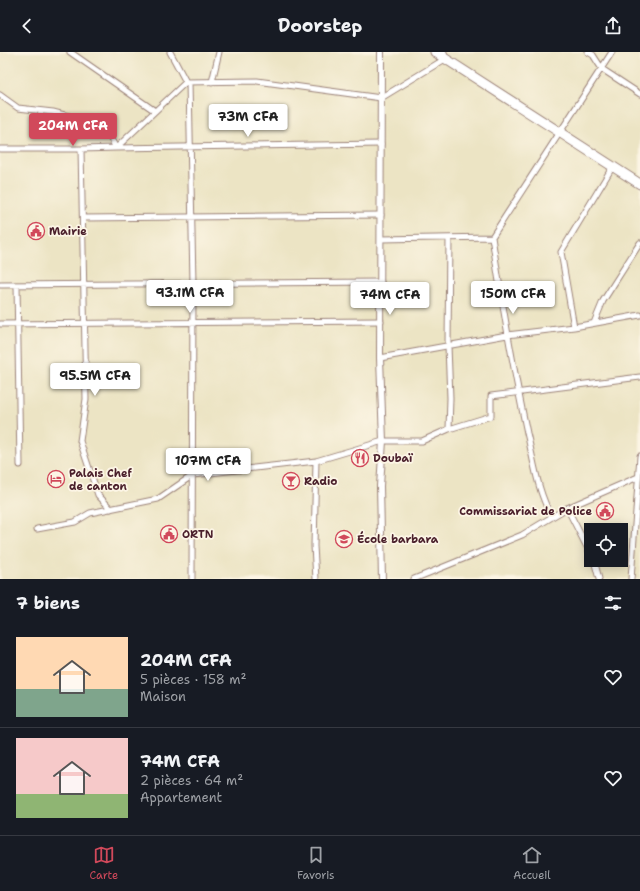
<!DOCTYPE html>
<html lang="fr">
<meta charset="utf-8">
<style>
body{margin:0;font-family:"Shantell Sans",sans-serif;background:#20242c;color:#f1f3f6;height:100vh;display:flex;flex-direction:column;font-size:15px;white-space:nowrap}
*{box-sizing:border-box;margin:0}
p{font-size:13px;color:#9ea1a6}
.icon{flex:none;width:22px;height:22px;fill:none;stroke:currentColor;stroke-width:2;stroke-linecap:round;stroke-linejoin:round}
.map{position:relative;height:527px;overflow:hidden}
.sheet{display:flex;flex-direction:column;background:#171b24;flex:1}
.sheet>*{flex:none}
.controls{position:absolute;left:584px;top:471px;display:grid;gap:8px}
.controls a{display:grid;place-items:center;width:44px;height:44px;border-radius:0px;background:#171b24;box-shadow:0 2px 10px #0003;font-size:20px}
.price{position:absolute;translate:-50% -34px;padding:0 9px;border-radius:4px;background:#fff;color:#222;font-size:13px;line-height:26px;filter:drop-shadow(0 1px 2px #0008)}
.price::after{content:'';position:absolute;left:50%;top:24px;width:12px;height:9px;margin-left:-6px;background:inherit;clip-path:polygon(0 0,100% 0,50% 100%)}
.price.on{background:#d1495b;color:#fff}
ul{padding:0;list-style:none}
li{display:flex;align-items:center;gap:12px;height:100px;padding:0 16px}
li+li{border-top:1px solid #363941}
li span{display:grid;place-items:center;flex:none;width:112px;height:80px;border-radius:0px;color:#555}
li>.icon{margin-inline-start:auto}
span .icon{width:48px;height:48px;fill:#fffc;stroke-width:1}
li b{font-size:17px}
h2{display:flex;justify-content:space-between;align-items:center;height:48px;padding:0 16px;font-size:17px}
header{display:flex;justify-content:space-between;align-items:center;height:52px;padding:0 16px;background:#171b24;font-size:18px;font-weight:700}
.tabs{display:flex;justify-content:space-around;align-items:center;height:56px;border-top:1px solid #363941;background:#171b24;font-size:11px;color:#9ea1a6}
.tabs a{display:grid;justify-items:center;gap:2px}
.tabs .on{color:#d1495b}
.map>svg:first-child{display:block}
</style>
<header><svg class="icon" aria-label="back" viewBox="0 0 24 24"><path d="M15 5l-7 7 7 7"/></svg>Doorstep<svg class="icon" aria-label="share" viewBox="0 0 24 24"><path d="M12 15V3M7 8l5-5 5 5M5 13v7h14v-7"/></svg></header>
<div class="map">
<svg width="640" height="527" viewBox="0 0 640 527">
<rect width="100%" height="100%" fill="#fcf5e5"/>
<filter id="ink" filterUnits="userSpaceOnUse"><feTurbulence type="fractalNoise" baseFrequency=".025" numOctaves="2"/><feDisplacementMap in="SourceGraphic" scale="8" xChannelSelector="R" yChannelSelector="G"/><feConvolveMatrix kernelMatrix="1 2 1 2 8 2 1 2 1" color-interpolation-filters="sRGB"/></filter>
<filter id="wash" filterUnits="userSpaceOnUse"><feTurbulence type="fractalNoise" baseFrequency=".012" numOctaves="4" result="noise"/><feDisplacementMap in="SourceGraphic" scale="16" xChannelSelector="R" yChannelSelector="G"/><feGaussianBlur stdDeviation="0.9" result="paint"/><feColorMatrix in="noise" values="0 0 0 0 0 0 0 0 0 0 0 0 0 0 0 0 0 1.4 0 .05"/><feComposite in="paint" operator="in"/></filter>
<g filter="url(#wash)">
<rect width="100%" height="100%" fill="#ece4c4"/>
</g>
<g filter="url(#ink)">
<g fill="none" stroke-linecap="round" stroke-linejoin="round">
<g stroke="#9b8278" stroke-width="7">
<path id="minor" d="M 70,0 L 155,59
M 170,0 L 186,30 L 257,29 L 381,46 L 445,7 L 444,0
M 588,0 L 593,3 L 602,17 L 640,42
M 189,30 L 193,231 L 192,527
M 212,30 L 219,0
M 0,43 L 18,56 L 53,60 L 103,73 L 116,96 L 381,92
M 0,97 L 81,97
M 83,166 L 381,163
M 492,185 L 612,0
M 449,186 L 448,294 L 450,346 L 449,377
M 381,187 L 492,185 C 502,251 513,316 527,381 C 534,409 537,439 552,465
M 0,233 L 381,230
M 17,233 L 20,413
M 594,271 L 603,249 L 640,191
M 0,272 L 381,269
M 574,275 L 561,200 L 613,114
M 380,306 L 507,283 L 574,275 L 640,263
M 316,409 L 314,494 L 316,527
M 567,456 L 591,503
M 111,457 L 98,443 L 80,389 L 86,347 L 81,97 L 116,96 L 186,30
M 37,477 L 75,470 L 90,461 L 158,447 L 193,423 L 316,409 L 383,389 L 422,389 L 449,377 L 491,364 L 491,344 L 640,325
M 594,508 L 599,527
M 414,527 L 522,483 L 567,456 L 638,425
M 631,527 L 640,404"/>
</g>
<g stroke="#9b8278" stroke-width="8">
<path id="tertiary" d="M 381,0 L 380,306 L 383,389 L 380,434 L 382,527"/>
</g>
<g stroke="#9b8278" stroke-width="11">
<path id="trunk" d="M 435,0 L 640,132"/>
</g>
<use href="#minor" stroke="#fff" stroke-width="5"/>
<use href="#tertiary" stroke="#fff" stroke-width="6"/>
<use href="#trunk" stroke="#fff" stroke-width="9"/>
</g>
</g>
<defs>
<g id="civic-ring" transform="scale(0.9)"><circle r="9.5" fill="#fcf5e5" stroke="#d1495b" stroke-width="1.5"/><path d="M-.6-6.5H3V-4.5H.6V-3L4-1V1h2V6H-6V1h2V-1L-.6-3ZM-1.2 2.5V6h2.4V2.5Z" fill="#d1495b"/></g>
<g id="restaurant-ring" transform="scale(0.9)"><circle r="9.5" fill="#fcf5e5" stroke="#d1495b" stroke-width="1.5"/><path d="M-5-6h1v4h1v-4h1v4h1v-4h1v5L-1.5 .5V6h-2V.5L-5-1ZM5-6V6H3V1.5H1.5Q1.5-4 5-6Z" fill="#d1495b"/></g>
<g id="hotel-ring" transform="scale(0.9)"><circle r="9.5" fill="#fcf5e5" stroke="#d1495b" stroke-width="1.5"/><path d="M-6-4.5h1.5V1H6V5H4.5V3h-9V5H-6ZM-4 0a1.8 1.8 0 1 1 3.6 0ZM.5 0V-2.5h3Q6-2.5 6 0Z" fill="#d1495b"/></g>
<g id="bar-ring" transform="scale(0.9)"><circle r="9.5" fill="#fcf5e5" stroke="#d1495b" stroke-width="1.5"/><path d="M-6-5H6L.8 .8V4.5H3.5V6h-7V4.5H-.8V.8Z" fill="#d1495b"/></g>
<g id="school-ring" transform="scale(0.9)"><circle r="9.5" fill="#fcf5e5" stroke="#d1495b" stroke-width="1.5"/><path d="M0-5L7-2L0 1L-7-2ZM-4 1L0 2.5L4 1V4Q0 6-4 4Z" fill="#d1495b"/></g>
</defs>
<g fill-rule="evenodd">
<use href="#civic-ring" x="36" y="179"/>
<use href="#restaurant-ring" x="360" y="406"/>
<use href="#hotel-ring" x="56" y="427"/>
<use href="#bar-ring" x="291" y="429"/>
<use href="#civic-ring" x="605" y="459"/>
<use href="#civic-ring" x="169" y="482"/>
<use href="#school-ring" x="344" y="487"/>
</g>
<g text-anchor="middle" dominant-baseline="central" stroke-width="3.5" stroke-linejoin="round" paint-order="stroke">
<g font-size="11" font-weight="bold" fill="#4a1f2b" stroke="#fcf5e5" text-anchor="start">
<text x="49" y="179">Mairie</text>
<text x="373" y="406">Doubaï</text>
<text x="69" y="421">Palais Chef<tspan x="69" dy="13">de canton</tspan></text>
<text x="304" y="429">Radio</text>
<text x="592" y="459" text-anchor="end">Commissariat de Police</text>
<text x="182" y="482">ORTN</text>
<text x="357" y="487">École barbara</text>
</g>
</g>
</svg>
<div class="controls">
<a><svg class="icon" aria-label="locate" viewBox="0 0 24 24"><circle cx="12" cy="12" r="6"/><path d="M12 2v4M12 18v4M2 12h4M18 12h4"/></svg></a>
</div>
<b class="price" style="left:248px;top:86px">73M CFA</b>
<b class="price on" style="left:73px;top:95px">204M CFA</b>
<b class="price" style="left:190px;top:262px">93.1M CFA</b>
<b class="price" style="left:513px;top:263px">150M CFA</b>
<b class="price" style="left:390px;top:264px">74M CFA</b>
<b class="price" style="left:95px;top:345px">95.5M CFA</b>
<b class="price" style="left:208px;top:430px">107M CFA</b>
</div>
<section class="sheet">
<h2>7 biens<svg class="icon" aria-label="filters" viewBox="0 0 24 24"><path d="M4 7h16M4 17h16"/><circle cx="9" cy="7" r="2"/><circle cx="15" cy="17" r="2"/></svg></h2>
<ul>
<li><span style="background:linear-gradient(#ffd9b3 65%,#7fa58c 0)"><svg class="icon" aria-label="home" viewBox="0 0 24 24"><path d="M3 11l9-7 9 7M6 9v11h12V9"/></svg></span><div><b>204M CFA</b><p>5 pièces · 158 m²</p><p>Maison</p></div><svg class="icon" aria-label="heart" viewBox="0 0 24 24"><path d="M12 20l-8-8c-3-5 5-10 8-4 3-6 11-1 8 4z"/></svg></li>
<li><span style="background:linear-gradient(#f6c9c9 70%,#8fb573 0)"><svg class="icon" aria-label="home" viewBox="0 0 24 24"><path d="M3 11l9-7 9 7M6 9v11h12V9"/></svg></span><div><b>74M CFA</b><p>2 pièces · 64 m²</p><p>Appartement</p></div><svg class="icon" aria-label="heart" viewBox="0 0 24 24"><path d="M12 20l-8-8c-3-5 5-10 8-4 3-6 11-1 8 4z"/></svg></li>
</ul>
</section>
<nav class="tabs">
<a class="on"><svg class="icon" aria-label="map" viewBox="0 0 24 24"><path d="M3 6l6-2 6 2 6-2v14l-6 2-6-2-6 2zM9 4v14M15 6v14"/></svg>Carte</a>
<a><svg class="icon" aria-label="saved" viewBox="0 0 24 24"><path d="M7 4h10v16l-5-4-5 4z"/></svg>Favoris</a>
<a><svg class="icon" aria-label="home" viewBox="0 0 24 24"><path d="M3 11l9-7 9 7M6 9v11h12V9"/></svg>Accueil</a>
</nav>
